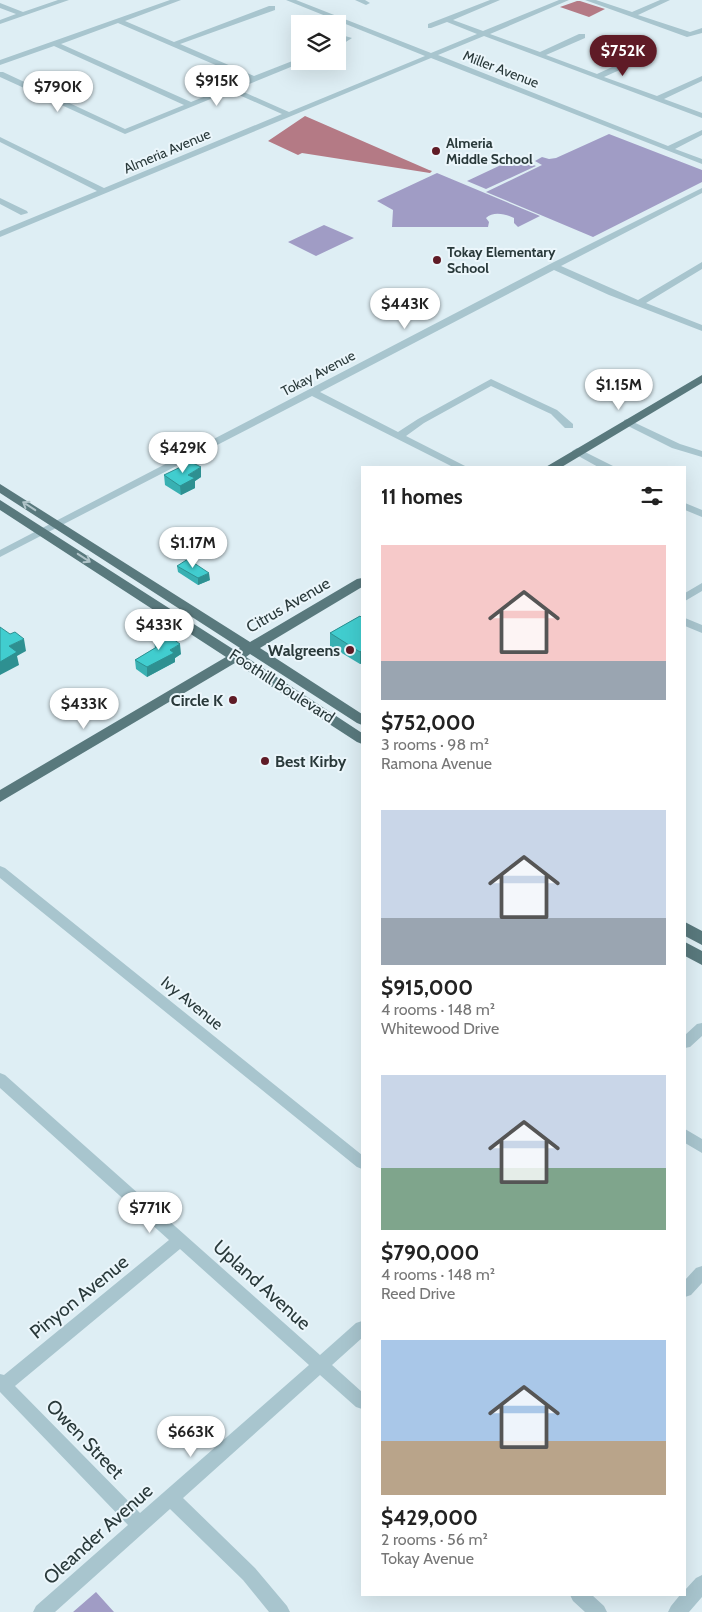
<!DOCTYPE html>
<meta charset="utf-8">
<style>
body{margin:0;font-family:Cabin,sans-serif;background:#f2f2f2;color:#222;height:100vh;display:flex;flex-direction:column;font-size:19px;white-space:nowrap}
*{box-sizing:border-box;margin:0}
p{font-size:16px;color:#767676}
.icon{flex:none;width:28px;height:28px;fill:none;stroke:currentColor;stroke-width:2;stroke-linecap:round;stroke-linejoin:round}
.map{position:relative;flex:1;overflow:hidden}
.drawer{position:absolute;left:361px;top:466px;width:325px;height:1130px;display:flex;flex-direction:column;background:#fff;border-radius:0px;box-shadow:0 5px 20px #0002}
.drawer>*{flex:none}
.controls{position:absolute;left:291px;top:15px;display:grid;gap:10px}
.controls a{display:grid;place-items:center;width:55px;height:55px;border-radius:0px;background:#fff;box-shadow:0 5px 20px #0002;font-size:25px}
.price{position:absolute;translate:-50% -42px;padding:0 11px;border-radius:18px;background:#fff;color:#222;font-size:16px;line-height:32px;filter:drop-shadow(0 1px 2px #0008)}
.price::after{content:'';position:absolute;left:50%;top:30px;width:15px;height:11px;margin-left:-8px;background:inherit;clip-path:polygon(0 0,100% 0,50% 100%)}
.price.selected{background:#5f1b26;color:#fff}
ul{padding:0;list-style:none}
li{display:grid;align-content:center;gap:10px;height:265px;padding:0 20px}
li span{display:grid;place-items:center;height:155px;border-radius:0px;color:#555}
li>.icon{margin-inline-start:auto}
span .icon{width:90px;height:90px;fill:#fffc;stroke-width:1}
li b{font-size:21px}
h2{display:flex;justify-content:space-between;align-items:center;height:60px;padding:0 20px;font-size:21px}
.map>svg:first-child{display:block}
</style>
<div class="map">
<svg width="702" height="1612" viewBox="0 0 702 1612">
<rect width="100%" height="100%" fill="#deeef4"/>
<path fill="#a09cc5" d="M 609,134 L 702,170 L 702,182 L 593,237 L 486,192 L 542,165 L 535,161 L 542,157 L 549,159 L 556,158 Z
M 516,158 L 525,161 L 517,166 L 526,162 L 536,166 L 486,189 L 467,181 Z
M 437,173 L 540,216 L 518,227 L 514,223 L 514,218 C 506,214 493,211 486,218 L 489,222 L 488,227 L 392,227 L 393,210 L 377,201 Z
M 324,225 L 354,238 L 316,256 L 288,242 Z
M 96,1592 L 114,1612 L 73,1612 Z"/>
<path fill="#b47a85" d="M 577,1 L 580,1 L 605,9 L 589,17 L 560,7 Z
M 305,116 L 429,170 L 432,171 L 430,173 L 302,153 L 298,155 L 268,141 Z"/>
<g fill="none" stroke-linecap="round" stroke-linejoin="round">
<path fill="#a8c5ce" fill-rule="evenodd" d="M 58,0 L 69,0 L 0,24 L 0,20 L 16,14 L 0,8 L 0,3 L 23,12 Z
M 170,0 L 181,0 L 125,21 L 174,42 L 269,6 L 275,6 L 275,10 L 180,44 L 254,76 L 300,58 L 300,61 L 303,62 L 237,89 L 289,112 L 425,56 L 286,0 L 296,0 L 431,53 L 477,34 L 447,22 L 431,28 L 428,28 L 428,24 L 490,0 L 500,0 L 453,20 L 483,31 L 559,0 L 569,0 L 490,34 L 540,52 L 579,34 L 585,34 L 585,38 L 546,55 L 597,74 L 636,56 L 642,56 L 642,60 L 604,77 L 657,96 L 702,76 L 702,81 L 664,99 L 702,113 L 702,118 L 484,36 L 438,55 L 668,146 L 702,130 L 702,135 L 675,149 L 702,159 L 702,164 L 431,58 L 0,237 L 0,231 L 97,191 L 0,142 L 0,137 L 104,188 L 282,114 L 230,91 L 125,134 L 0,77 L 0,72 L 3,72 L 125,129 L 184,105 L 54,46 L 0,65 L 0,60 ZM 118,23 L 248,79 L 191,102 L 61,44 Z
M 355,0 L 365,0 L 370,3 L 366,5 Z
M 585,0 L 596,0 L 632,12 L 660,0 L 670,0 L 638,15 L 690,32 L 702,28 L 702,33 L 687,37 Z
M 345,36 L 352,38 L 338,47 L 338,42 Z
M 702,188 L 702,193 L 561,266 L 638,300 L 702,262 L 702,269 L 646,303 L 702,325 L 702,331 L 609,295 L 554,270 L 320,392 L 398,432 L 418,419 L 491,379 L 557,410 L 573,424 L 573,428 L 565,428 L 551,414 L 491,386 L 424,423 L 406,436 L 469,468 L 455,468 L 312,396 L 0,557 L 0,550 L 550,264 Z
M 0,198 L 27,211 L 28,213 L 21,215 L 0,204 Z
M 627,419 L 680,444 L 702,451 L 702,457 L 672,448 L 624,424 L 624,420 Z
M 577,448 L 613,466 L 614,468 L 600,468 L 573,453 L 572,451 Z
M 685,503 L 702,510 L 702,517 L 685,510 Z
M 702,583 L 702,591 L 685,601 L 685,593 Z
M 685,618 L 702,625 L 702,633 L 685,626 Z
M 0,866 L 5,868 L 362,1155 L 362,1169 L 357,1167 L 0,878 Z
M 702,1023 L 702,1036 L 690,1047 L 685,1048 L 685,1035 L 697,1024 Z
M 0,1073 L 5,1075 L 320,1355 L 356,1323 L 362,1321 L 362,1338 L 332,1365 L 362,1392 L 362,1409 L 356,1407 L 320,1375 L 183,1498 L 255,1568 L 287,1606 L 290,1612 L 269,1612 L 243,1580 L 170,1509 L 55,1612 L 33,1612 L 36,1606 L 128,1525 L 0,1392 L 0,1374 L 4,1375 L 169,1240 L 0,1088 ZM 180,1249 L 309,1365 L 140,1513 L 15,1386 Z
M 685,1129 L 702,1139 L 702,1153 L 685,1143 Z
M 702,1266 L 702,1283 L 691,1295 L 685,1297 L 685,1280 L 696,1268 Z
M 702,1575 L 702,1597 L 689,1612 L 668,1612 L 671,1606 L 680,1595 L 685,1595 L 685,1590 L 696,1578 Z
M 570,1595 L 592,1595 L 604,1606 L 607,1612 L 585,1612 L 573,1601 Z"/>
<path fill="#59797d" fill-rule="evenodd" d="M 702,375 L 702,383 L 560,468 L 544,468 Z
M 0,484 L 250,642 L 357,579 L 362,578 L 362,587 L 260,648 L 362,714 L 362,725 L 357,723 L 250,654 L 246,657 L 362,733 L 362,744 L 357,742 L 235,663 L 0,802 L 0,790 L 226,657 L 0,510 L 0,500 L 236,651 L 240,648 L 0,493 Z
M 685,922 L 702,931 L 702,945 L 685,936 Z
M 685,942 L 702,951 L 702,965 L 685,956 Z"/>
</g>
<path fill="#38b0b2" d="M 164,475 L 201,477 L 195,481 L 195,488 L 181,495 L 165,485 Z
M 177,566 L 210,580 L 198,585 L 178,572 Z
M 360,616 L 362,663 L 360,664 L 330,646 L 330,633 Z
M 154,641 L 181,654 L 175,658 L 175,662 L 147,677 L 136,669 L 135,660 L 155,648 Z"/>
<path fill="#2e9091" d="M 201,467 L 201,477 L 195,481 L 195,488 L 181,495 L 180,486 L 188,475 Z
M 209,573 L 210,580 L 198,585 L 198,578 Z
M 24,639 L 26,651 L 17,656 L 19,665 L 0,675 L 0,662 L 9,646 Z
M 180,644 L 181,654 L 175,658 L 175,662 L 147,677 L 147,667 L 170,650 Z
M 362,650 L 362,663 L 360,664 L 360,652 Z"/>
<path fill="#41cdcf" stroke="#2e9091" d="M 191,462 L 201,467 L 188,475 L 195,478 L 180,486 L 164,475 Z
M 188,559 L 209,573 L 198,578 L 177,566 Z
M 360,616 L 362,618 L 362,650 L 360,652 L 330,633 Z
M 0,627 L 10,634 L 15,632 L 24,639 L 9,646 L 17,652 L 0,662 Z
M 166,634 L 180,644 L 170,650 L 174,653 L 147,667 L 135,660 L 160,645 L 154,641 Z"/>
<defs><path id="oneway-shaft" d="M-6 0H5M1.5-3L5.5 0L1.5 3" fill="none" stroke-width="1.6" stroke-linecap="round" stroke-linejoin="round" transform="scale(1.25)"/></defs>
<g stroke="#b1c4c9">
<use href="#oneway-shaft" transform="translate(29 506) rotate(-147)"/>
<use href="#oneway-shaft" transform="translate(84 558) rotate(33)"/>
</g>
<g fill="#5f1b26" stroke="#ebf6fb" stroke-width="2">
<circle cx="436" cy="151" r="5"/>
<circle cx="437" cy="260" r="5"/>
<circle cx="350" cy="650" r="5"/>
<circle cx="233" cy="700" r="5"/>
<circle cx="265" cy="761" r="5"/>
</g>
<g text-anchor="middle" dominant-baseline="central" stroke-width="4" stroke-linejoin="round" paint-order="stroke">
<g font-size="14" fill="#29393a" stroke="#ebf6fb">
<text transform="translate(501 69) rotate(21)">Miller Avenue</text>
<text transform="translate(167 151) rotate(-23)">Almeria Avenue</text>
<text transform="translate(318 373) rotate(-28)">Tokay Avenue</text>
</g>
<g font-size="14" font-weight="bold" fill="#29393a" stroke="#ebf6fb" text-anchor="start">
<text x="446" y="143">Almeria<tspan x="446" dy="16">Middle School</tspan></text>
<text x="447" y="252">Tokay Elementary<tspan x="447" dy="16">School</tspan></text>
</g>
<g font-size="16" fill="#29393a" stroke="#ebf6fb">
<text transform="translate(288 605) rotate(-30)">Citrus Avenue</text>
<text transform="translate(282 686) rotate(33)">Foothill Boulevard</text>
<text transform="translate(192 1003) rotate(39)">Ivy Avenue</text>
</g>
<g font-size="16" font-weight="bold" fill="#29393a" stroke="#ebf6fb" text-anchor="end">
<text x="340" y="650">Walgreens</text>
<text x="223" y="700">Circle K</text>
<text x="275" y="761" text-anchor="start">Best Kirby</text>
</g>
<g font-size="19" fill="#29393a" stroke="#ebf6fb">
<text transform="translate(262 1285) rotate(42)">Upland Avenue</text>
<text transform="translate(79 1297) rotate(-39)">Pinyon Avenue</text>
<text transform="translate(85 1439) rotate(46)">Owen Street</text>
<text transform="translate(98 1534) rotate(-42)">Oleander Avenue</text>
</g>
</g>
</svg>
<div class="controls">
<a><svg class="icon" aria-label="layers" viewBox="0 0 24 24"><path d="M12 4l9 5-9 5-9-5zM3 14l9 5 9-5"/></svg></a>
</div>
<b class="price selected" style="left:623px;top:77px">$752K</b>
<b class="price" style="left:217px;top:107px">$915K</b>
<b class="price" style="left:58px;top:113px">$790K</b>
<b class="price" style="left:405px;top:330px">$443K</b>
<b class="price" style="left:619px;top:411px">$1.15M</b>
<b class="price" style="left:183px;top:474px">$429K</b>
<b class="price" style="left:193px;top:569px">$1.17M</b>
<b class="price" style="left:159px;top:651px">$433K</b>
<b class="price" style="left:84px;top:730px">$433K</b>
<b class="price" style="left:150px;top:1234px">$771K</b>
<b class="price" style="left:191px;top:1458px">$663K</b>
<section class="drawer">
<h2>11 homes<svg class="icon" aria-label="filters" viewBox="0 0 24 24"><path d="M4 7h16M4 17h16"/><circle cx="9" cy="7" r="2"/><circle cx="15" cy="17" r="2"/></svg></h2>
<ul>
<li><span style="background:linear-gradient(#f6c9c9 75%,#9aa5b1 0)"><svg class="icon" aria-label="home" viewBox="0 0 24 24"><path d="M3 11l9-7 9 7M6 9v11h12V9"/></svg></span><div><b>$752,000</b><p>3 rooms · 98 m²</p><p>Ramona Avenue</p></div></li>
<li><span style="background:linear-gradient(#c9d6e8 70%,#9aa5b1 0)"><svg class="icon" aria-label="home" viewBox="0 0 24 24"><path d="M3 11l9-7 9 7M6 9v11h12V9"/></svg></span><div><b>$915,000</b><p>4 rooms · 148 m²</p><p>Whitewood Drive</p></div></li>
<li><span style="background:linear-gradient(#c9d6e8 60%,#7fa58c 0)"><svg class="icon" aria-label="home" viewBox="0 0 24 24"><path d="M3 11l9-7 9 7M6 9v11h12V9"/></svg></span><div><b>$790,000</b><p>4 rooms · 148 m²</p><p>Reed Drive</p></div></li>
<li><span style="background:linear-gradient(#a9c7e8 65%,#b9a48a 0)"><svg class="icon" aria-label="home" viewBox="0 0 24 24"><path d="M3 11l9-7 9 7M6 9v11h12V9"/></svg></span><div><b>$429,000</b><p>2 rooms · 56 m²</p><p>Tokay Avenue</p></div></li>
</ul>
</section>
</div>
